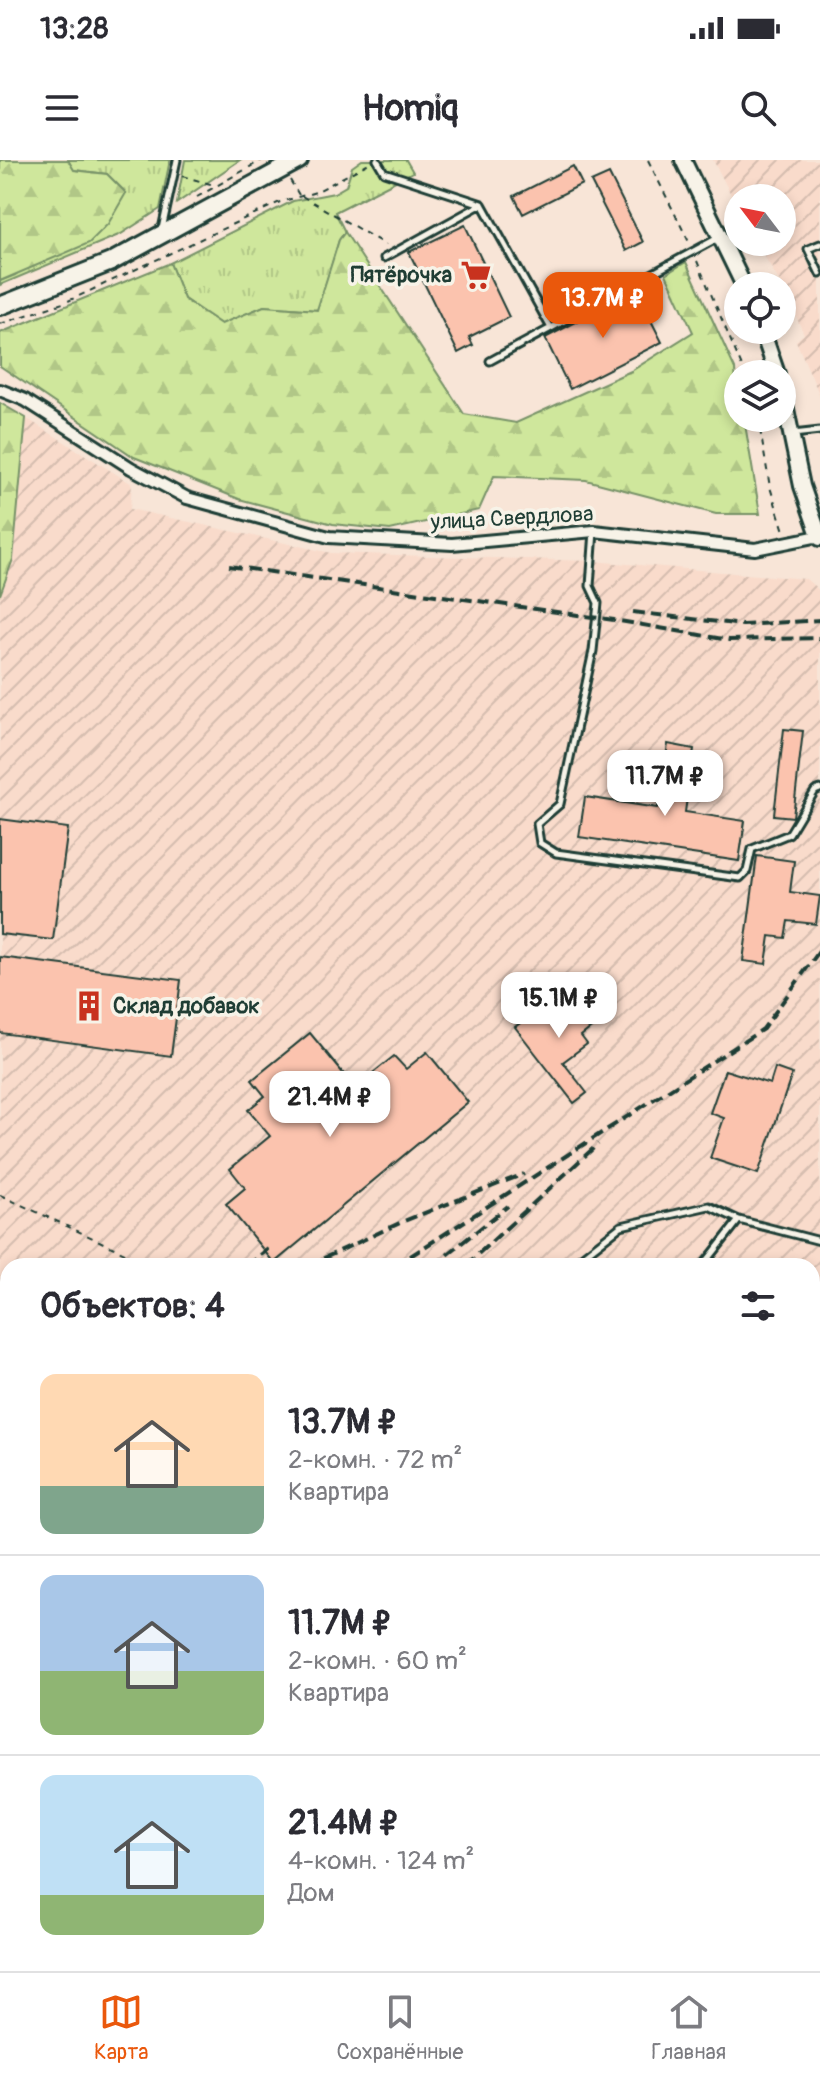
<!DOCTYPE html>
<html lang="ru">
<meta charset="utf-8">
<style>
body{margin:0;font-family:Pangolin,sans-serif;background:#f2f2f3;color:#2b2b33;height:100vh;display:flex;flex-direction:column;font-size:30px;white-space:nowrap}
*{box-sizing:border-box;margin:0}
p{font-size:26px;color:#7c7c81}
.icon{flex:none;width:44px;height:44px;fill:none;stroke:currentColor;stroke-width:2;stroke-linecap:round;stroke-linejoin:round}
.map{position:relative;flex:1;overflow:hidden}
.sheet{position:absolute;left:0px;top:1098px;width:820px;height:714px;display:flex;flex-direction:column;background:#fff;border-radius:24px 24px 0 0;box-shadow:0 4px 12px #0003}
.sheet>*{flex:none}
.needle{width:52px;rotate:302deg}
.buttons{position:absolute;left:724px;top:24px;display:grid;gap:16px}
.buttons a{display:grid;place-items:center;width:72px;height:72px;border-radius:50%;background:#fff;box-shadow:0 4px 12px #0003;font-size:40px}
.price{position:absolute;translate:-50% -68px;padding:0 18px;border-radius:16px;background:#fff;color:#222;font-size:26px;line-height:52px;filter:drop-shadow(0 2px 4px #0008)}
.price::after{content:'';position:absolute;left:50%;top:48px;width:24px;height:18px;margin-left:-12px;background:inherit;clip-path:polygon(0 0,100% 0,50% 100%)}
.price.selected{background:#ea580c;color:#fff}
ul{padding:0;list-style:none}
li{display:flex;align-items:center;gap:24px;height:200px;padding:0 40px}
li+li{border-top:2px solid #e1e1e2}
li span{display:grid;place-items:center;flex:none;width:224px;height:160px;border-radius:16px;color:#555}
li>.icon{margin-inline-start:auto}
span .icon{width:96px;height:96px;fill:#fffc;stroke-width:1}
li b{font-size:34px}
h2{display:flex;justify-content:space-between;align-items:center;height:96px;padding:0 40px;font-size:34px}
.status{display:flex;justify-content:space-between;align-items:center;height:56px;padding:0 40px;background:#fff;direction:ltr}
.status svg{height:22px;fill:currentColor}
header{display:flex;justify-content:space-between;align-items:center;height:104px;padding:0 40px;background:#fff;font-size:36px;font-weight:700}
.menu{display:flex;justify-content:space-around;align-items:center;height:112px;border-top:2px solid #e1e1e2;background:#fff;font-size:22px;color:#7c7c81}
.menu a{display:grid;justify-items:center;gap:4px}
.menu .selected{color:#ea580c}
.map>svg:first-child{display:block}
</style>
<div class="status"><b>13:28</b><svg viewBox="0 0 49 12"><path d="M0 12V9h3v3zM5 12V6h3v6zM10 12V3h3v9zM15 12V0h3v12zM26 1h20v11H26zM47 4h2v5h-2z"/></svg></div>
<header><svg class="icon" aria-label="menu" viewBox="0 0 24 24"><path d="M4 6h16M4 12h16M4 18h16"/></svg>Homiq<svg class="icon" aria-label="search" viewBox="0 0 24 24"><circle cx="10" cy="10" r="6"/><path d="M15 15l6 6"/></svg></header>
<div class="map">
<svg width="820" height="1811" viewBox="0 0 820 1811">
<defs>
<pattern id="industrial-furrows" width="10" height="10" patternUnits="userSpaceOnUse" patternTransform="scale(2)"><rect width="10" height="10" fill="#f9dbcb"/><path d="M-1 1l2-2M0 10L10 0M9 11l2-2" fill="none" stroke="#d5bdaf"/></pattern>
<pattern id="grass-tufts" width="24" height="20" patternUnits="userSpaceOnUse" patternTransform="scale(2)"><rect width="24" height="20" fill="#cfe79c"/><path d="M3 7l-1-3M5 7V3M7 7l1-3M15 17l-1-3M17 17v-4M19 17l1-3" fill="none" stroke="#b1c787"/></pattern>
<pattern id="forest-firs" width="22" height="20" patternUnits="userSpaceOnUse" patternTransform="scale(2)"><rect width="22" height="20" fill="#cfe79c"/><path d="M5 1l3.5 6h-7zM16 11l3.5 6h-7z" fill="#b1c787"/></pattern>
</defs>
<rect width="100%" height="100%" fill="#f8e5d7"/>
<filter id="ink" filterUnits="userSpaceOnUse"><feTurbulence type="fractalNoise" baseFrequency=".0125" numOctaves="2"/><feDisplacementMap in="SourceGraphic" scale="16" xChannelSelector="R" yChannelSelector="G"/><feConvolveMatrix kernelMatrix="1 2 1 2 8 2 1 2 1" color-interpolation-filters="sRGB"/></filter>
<g filter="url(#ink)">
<path fill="url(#industrial-furrows)" d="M 713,0 L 820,0 L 820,236 L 796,181 L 804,174 L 782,126 L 756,82 L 782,82 L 782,38 L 738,38 L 738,48 Z
M 26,258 L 132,324 L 130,349 L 331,393 L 592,401 L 806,419 L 820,431 L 820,1581 L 812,1587 L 812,1106 L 8,1106 L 8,1804 L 495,1804 L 485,1811 L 0,1811 L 0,435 L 13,399 Z
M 820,1657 L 820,1811 L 626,1811 L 635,1804 L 812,1804 L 812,1662 Z"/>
<path fill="url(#grass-tufts)" stroke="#779268" stroke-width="2" d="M 68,0 L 170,0 L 160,49 L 121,74 L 0,125 L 0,121 L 15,115 L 126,33 L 107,14 L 73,10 Z
M 185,0 L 240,0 L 177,43 Z
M 362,0 L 406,0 L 413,12 L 335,52 L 345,72 L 339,80 L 318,150 L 264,146 L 221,165 L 184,139 L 170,103 L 293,41 L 334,33 L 346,26 L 352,7 Z"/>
<path fill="url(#forest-firs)" stroke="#779268" stroke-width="2" d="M 0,0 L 68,0 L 74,10 L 107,14 L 126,33 L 108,64 L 89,83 L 0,121 Z
M 345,72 L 464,254 L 516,263 L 631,211 L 693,172 L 666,114 L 686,102 L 735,209 L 738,258 L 744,258 L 760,354 L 716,354 L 586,320 L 494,316 L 479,350 L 390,370 L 333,364 L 239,339 L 134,297 L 0,206 L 0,173 L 170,103 L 184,139 L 221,164 L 264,146 L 317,150 L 339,80 Z
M 0,243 L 26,258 L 13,399 L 0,435 Z"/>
<path fill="#fbc3ae" stroke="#1f3d34" stroke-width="2" d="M 573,6 L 582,24 L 523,54 L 514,36 Z
M 609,14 L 643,82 L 626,91 L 591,22 Z
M 465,65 L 509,157 L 469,177 L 473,185 L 458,193 L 409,92 Z
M 636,131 L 662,182 L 570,229 L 545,178 Z
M 784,569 L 803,571 L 793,657 L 774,655 Z
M 668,584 L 694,589 L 685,652 L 745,661 L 739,701 L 579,677 L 585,637 L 658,648 Z
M 0,659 L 68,668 L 53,780 L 0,774 Z
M 757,696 L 794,701 L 790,732 L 820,736 L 816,764 L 788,761 L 785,778 L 770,776 L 766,804 L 743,801 Z
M 0,797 L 181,820 L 171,896 L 0,873 Z
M 572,833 L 596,864 L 581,876 L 587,884 L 563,902 L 587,933 L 574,943 L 515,867 L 540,848 L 545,854 Z
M 310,873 L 361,935 L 379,920 L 373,913 L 394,896 L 406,909 L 427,892 L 468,942 L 274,1103 L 226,1044 L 245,1028 L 230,1009 L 270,976 L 248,950 L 265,936 L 252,920 Z
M 775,908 L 792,914 L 758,1014 L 710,998 L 724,958 L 710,953 L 725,910 L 770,924 Z"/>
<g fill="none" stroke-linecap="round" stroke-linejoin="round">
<g stroke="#1f3d34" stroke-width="11">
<path id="service" d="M 377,0 L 384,12 L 482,44
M 162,69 L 177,0
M 820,84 L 808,89 L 820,114
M 384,98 L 482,44 L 551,168
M 490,201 L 718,78
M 793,274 L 820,271
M 594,371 L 590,426 L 598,443 L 593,491 L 560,644 L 537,664 L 540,683 L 556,693 L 740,718 L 747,711 L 752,689 L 789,674 L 815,631 L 820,629
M 570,1106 L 621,1066 L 709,1046 L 739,1060
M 703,1106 L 739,1060 L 820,1081
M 812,1279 L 820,1273
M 812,1451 L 820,1445
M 0,1537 L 8,1536
M 0,1653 L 8,1653
M 0,1696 L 8,1689"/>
</g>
<g stroke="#1f3d34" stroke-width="16">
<path id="minor" d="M 0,230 L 25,240 L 131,308 L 187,338 L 329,377 L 452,384 L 594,371 L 755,389 L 819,376
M 812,1617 L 820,1612
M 514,1811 L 524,1804"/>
</g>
<g stroke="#1f3d34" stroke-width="20">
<path id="tertiary" d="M 683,0 L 744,126
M 762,170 L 777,214
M 782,230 L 802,326 L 820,378"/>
</g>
<g stroke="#1f3d34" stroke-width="22">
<path id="primary" d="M 0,146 L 111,102 L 299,0"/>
</g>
<path stroke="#1f3d34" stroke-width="2" stroke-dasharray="6 6" stroke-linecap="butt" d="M 648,0 L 690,84
M 182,16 L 214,25
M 290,20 L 299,35
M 302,36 L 386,85
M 197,37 L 262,0
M 697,101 L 745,214
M 0,164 L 66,142 L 280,42 L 316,32 L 369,3
M 758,258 L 770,327 L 784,371
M 0,1035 L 153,1106
M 0,1152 L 8,1162
M 89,1804 L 94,1811"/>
<use href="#service" stroke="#f7f3e8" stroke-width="5"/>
<use href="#minor" stroke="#f7f3e8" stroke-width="10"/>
<use href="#tertiary" stroke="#f7f3e8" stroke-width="14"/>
<use href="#primary" stroke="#f7f3e8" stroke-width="16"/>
<path stroke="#1f3d34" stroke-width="4" stroke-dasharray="12 6" stroke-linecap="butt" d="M 229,406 L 614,460 L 729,480 L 820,478
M 633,452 L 743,465 L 820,460
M 246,1106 L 268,1089
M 307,1106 L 404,1061 L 524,1014
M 395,1106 L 763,869 L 820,790
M 433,1106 L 508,1046
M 465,1106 L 598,984
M 0,1303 L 8,1296
M 0,1373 L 8,1366
M 0,1472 L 8,1465"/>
</g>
</g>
<defs>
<g id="supermarket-bare" transform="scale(2.4)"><path d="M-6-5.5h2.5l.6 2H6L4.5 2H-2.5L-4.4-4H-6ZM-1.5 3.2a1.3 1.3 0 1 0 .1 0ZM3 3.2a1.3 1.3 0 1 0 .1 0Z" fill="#c8321e" stroke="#f7f3e8" stroke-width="2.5" paint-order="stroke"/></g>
<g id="building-bare" transform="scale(2.4)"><path d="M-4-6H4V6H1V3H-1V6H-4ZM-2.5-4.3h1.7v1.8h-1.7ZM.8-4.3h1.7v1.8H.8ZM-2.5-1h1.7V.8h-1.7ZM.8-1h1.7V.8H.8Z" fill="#c8321e" stroke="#f7f3e8" stroke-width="2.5" paint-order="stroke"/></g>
</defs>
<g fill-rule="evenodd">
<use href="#supermarket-bare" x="476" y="115"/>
<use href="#building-bare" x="89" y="846"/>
</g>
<g text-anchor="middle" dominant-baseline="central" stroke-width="7" stroke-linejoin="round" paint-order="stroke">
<g font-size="22" font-weight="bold" fill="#1f3d34" stroke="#f7f3e8" text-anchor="end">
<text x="452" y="115">Пятёрочка</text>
<text x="113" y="846" text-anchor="start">Склад добавок</text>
</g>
<g font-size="22" fill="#1f3d34" stroke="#f7f3e8">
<text transform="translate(512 358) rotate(-3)">улица Свердлова</text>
</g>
</g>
</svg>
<div class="buttons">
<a><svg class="needle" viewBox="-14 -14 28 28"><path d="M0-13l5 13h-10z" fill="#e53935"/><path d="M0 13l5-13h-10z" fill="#7c7c81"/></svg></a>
<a><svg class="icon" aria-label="locate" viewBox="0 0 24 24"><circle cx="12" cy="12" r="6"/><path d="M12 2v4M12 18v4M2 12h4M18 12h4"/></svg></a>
<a><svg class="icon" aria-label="layers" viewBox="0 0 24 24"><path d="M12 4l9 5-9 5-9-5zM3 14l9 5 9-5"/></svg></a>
</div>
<b class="price selected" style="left:603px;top:180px">13.7M ₽</b>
<b class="price" style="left:665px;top:658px">11.7M ₽</b>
<b class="price" style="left:559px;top:880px">15.1M ₽</b>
<b class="price" style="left:330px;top:979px">21.4M ₽</b>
<section class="sheet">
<h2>Объектов: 4<svg class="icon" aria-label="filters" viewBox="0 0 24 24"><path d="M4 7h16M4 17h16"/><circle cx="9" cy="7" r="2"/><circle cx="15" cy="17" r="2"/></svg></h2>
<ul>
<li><span style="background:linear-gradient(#ffd9b3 70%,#7fa58c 0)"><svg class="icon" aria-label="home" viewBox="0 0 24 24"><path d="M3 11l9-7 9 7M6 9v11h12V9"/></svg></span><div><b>13.7M ₽</b><p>2-комн. · 72 m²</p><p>Квартира</p></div></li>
<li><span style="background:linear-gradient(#a9c7e8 60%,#8fb573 0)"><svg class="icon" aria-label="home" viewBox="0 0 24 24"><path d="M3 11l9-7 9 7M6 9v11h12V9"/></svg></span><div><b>11.7M ₽</b><p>2-комн. · 60 m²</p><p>Квартира</p></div></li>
<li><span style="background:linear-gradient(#bfe0f5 75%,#8fb573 0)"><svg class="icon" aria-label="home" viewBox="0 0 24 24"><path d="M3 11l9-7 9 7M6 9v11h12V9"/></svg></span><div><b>21.4M ₽</b><p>4-комн. · 124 m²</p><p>Дом</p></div></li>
</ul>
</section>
</div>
<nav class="menu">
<a class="selected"><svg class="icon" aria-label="map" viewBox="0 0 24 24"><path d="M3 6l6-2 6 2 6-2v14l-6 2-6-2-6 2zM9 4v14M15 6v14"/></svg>Карта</a>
<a><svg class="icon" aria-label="saved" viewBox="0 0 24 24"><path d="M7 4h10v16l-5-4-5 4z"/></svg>Сохранённые</a>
<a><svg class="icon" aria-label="home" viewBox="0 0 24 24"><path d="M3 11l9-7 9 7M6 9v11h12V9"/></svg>Главная</a>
</nav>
